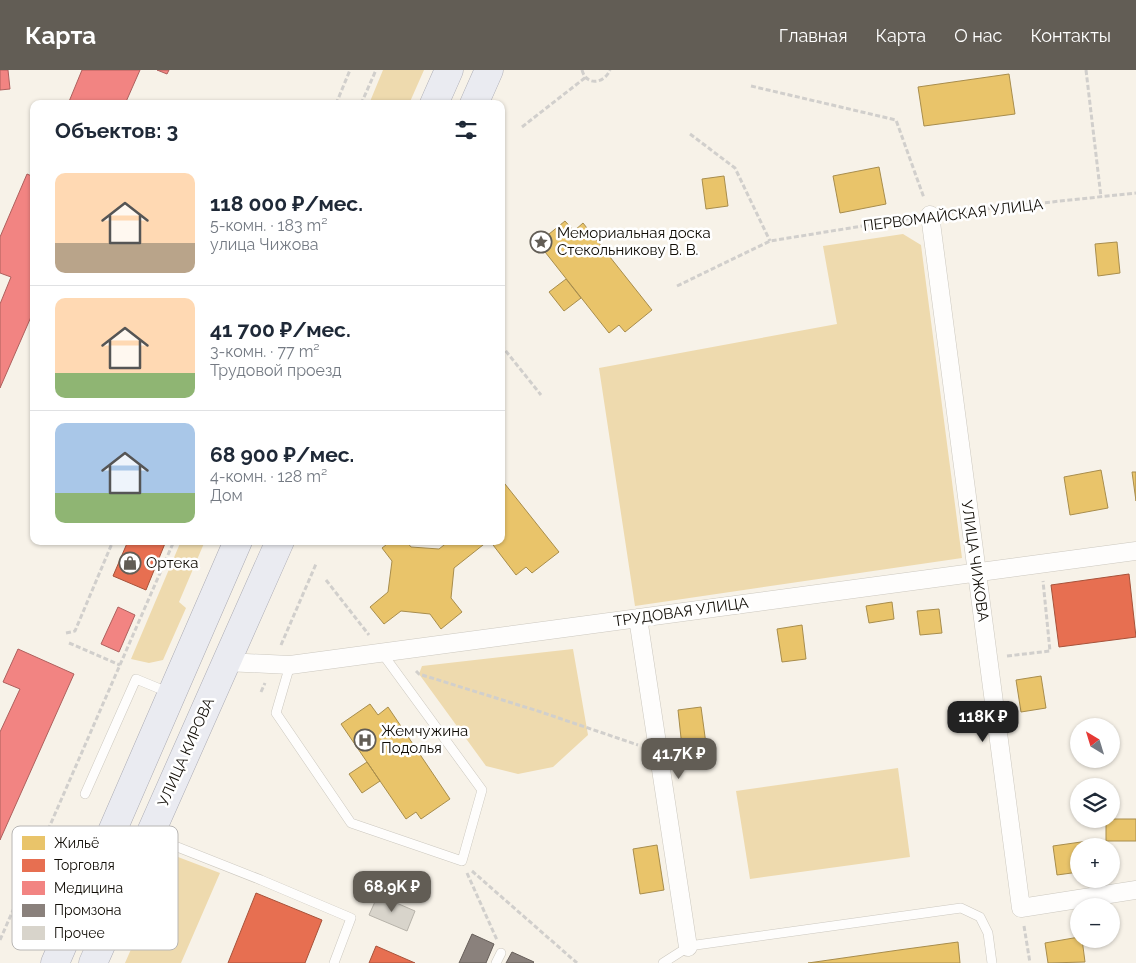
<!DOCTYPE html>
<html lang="ru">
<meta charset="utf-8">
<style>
body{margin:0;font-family:Raleway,sans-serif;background:#f2f2f3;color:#1f2937;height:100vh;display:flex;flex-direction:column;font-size:19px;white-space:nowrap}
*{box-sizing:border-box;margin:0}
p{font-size:16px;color:#747a83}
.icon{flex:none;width:28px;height:28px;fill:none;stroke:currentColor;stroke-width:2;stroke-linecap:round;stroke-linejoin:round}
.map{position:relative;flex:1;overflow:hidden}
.details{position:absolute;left:30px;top:30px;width:475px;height:445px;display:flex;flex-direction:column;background:#fff;border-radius:10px;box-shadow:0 1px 4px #0004}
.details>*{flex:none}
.needle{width:32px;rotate:322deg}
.buttons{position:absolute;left:1070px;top:648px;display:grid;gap:10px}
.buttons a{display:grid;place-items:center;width:50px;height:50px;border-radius:50%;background:#fff;box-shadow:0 1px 4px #0004;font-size:25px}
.price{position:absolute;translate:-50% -42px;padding:0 11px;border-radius:10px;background:#625d55;color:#fff;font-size:16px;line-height:32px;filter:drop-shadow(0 1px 2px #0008)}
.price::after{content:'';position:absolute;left:50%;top:30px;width:15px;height:11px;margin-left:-8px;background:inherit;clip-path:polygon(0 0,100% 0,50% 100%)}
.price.current{background:#222;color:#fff}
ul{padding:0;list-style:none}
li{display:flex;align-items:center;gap:15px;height:125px;padding:0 25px}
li+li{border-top:1px solid #e0e1e3}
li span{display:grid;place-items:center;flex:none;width:140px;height:100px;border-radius:10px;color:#555}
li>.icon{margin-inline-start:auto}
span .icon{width:60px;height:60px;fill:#fffc;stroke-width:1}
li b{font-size:21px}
h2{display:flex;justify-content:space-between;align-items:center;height:60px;padding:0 25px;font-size:21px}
header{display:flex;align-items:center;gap:30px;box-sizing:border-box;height:70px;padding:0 25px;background:#625d55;color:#fff}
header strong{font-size:24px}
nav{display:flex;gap:28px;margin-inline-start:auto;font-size:18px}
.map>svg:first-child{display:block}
</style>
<header>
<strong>Карта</strong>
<nav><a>Главная</a><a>Карта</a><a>О нас</a><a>Контакты</a></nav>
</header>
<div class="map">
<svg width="1136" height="893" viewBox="0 0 1136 893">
<rect width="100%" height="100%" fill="#f7f2e8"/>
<path fill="#eedaae" d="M 383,0 L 424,0 L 409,34 L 369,34 Z
M 903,164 L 921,175 L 962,488 L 635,536 L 599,298 L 837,254 L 823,176 Z
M 181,471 L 205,471 L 179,532 L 186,538 L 163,590 L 149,593 L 131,589 Z
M 573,579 L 588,665 L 553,697 L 518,704 L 486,696 L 419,604 L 422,596 Z
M 898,698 L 910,787 L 750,809 L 736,721 Z
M 178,787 L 220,803 L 181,893 L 125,893 L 168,795 Z"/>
<path fill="#e9c46a" stroke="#a88d4c" d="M 1009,4 L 1015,44 L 924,56 L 918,17 Z
M 879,97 L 886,134 L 840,143 L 833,106 Z
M 724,106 L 728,136 L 706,139 L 702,109 Z
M 565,151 L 574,161 L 583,153 L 652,240 L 625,262 L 619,255 L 609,263 L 538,173 Z
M 1117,172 L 1120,203 L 1098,206 L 1095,174 Z
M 566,209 L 581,228 L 564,241 L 549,222 Z
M 1101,400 L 1108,438 L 1070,445 L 1064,407 Z
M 1132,402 L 1136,402 L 1136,431 Z
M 501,409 L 559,482 L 532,503 L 526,497 L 516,505 L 490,471 L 501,471 Z
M 391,471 L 406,471 L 411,477 L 439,479 L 449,471 L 488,471 L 454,498 L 451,528 L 462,542 L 441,559 L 430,544 L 401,541 L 384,554 L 370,537 L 388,522 L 392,491 L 382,478 Z
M 892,532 L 894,549 L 869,553 L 866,536 Z
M 939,539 L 942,563 L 920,565 L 917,541 Z
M 802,555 L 806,589 L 782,592 L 777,559 Z
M 1041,606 L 1046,638 L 1021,642 L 1016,610 Z
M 370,634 L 378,645 L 388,637 L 450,729 L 421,749 L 416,742 L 406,749 L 341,654 Z
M 701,637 L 706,674 L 682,677 L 678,640 Z
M 367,692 L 380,711 L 362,723 L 349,704 Z
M 1106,749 L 1136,749 L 1136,771 L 1106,771 Z
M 1088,771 L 1089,776 L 1079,776 L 1079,802 L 1057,805 L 1053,776 Z
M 657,775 L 664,820 L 640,824 L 633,779 Z
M 1079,867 L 1079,869 L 1082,869 L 1085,892 L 1048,893 L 1045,873 Z
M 958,872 L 960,893 L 808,893 L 899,880 Z"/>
<path fill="#e76f51" stroke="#a7523a" d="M 128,471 L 166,471 L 146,520 L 113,506 Z
M 1129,504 L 1136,567 L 1059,577 L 1051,515 Z
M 256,823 L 322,850 L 305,893 L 228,893 Z
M 376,876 L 415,893 L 369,893 Z"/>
<path fill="#f28482" stroke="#ae605d" d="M 0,0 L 8,0 L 10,19 L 0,20 Z
M 82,0 L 140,0 L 125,34 L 68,34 Z
M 157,0 L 169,0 L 167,4 Z
M 27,104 L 34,107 L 34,240 L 0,318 L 0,234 L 11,207 L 0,203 L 0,167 Z
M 118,537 L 135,545 L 119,582 L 101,574 Z
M 18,579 L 74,604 L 0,770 L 0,662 L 20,619 L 3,612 Z"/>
<path fill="#8a817c" stroke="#665e59" d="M 472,864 L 494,874 L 486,893 L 459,893 Z
M 512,882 L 534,892 L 533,893 L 506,893 Z"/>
<path fill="#d8d4cb" stroke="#b7b3aa" d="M 378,825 L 415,841 L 407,861 L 369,845 Z"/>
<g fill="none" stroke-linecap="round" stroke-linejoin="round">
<g stroke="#ccc8bf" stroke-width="10">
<path id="service" d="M 290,595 L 276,643 L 351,753 L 462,791 L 482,720 L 382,583
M 85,724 L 136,609 L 170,623
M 152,767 L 261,810 L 351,848 L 334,893
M 496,893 L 501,883
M 663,893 L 688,877 L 696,875 L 961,838 L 980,847 L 988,863 L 992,893"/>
</g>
<g stroke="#ccc8bf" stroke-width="19">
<path id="minor" d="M 930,145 L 1021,838 L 1136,820
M 638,548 L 688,877
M 226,592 L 290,595 L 1136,481"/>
</g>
<g stroke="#ababb4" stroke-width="29">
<path id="primary" d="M 434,34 L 449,0
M 474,34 L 489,0
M 55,893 L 238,471
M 93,893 L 280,471"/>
</g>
<path stroke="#d1cfcc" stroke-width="3" stroke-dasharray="5 2.5" stroke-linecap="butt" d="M 582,0 C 586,16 604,14 610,0
M 1086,0 L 1101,127
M 751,16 L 896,50 L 924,128
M 336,34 L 350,0
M 361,34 L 376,0
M 522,57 L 586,7
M 690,64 L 735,98 L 770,171
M 948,143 L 1136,123
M 677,216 L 770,171 L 912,148
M 501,275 L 541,325
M 326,510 L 369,565
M 66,563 L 75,561 L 113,471
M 69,573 L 120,595
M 281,575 L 316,494
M 1007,586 L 1050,581 L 1043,511
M 416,601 L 419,604 L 541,642 L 638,675
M 261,622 L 265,613
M 472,801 L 577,893
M 467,803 L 497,870
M 1024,856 L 1030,893
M 0,870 L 174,471"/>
<use href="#service" stroke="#fefdfc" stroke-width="9"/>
<use href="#minor" stroke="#fefdfc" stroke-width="18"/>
<use href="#primary" stroke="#eaebf1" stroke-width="28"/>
</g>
<defs>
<g id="sight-ring" transform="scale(1.125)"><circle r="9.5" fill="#fff" stroke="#625d55" stroke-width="1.5"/><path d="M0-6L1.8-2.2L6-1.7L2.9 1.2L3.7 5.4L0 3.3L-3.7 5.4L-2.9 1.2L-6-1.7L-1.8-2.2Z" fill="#625d55"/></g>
<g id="shop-ring" transform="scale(1.125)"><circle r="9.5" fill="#fff" stroke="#625d55" stroke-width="1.5"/><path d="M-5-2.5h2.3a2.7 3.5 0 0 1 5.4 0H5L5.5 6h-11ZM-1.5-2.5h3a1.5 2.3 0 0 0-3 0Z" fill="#625d55"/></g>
<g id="hospital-ring" transform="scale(1.125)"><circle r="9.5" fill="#fff" stroke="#625d55" stroke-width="1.5"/><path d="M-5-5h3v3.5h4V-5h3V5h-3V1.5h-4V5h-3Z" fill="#625d55"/></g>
</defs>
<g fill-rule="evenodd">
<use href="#sight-ring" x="541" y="172"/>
<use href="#shop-ring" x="130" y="493"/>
<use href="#hospital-ring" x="365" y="670"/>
</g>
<g text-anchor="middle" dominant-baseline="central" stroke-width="5" stroke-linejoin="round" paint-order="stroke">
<g font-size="15" fill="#110d06" stroke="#fff">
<text transform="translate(953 145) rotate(-7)">ПЕРВОМАЙСКАЯ УЛИЦА</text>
<text transform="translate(975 491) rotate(82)">УЛИЦА ЧИЖОВА</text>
<text transform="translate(681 542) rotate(-8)">ТРУДОВАЯ УЛИЦА</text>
<text transform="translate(186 682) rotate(-66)">УЛИЦА КИРОВА</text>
</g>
<g font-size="15" fill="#110d06" stroke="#fff" text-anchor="start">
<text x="557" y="163">Мемориальная доска<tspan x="557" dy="17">Стекольникову В. В.</tspan></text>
<text x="146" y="493">Ортека</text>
<text x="381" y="661">Жемчужина<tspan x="381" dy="17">Подолья</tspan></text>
</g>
</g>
<rect x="12" y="756" width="166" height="124" rx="8" fill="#fff" stroke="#b8b6b4" stroke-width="1"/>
<rect x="22" y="766" width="23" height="14" fill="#e9c46a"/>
<rect x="22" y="789" width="23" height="13" fill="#e76f51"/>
<rect x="22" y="811" width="23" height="14" fill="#f28482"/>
<rect x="22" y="834" width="23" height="13" fill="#8a817c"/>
<rect x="22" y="856" width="23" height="14" fill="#d8d4cb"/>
<g font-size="14" fill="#110d06">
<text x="54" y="778">Жильё</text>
<text x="54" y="800">Торговля</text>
<text x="54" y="823">Медицина</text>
<text x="54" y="845">Промзона</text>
<text x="54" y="868">Прочее</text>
</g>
</svg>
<div class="buttons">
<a><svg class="needle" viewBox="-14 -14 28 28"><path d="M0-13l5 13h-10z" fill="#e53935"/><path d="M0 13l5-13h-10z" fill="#747a83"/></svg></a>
<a><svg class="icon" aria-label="layers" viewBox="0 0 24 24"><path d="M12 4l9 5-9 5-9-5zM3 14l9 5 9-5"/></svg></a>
<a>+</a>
<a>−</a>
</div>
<b class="price current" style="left:983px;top:673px">118K ₽</b>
<b class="price" style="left:679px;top:710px">41.7K ₽</b>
<b class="price" style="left:392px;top:843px">68.9K ₽</b>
<section class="details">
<h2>Объектов: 3<svg class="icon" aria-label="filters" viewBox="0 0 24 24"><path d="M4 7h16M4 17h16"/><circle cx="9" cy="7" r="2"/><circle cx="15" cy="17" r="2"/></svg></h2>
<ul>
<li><span style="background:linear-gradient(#ffd9b3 70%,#b9a48a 0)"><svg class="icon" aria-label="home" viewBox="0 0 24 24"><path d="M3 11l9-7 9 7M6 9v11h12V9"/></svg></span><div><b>118 000 ₽/мес.</b><p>5-комн. · 183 m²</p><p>улица Чижова</p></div></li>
<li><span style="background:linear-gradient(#ffd9b3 75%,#8fb573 0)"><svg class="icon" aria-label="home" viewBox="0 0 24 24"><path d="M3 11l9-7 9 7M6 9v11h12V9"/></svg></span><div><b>41 700 ₽/мес.</b><p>3-комн. · 77 m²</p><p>Трудовой проезд</p></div></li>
<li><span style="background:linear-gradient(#a9c7e8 70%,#8fb573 0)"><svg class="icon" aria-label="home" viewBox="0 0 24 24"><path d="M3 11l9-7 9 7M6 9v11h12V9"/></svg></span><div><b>68 900 ₽/мес.</b><p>4-комн. · 128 m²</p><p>Дом</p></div></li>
</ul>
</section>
</div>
